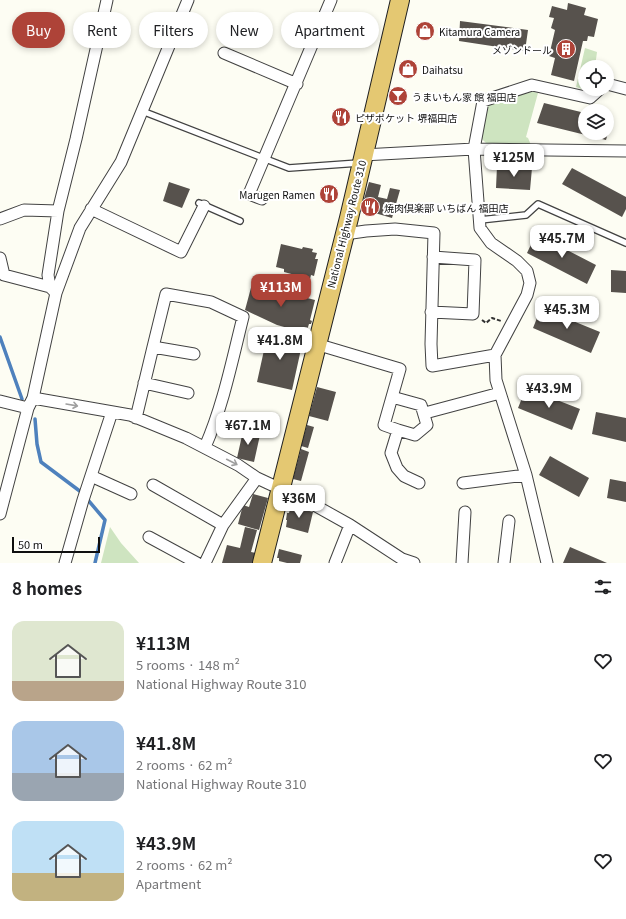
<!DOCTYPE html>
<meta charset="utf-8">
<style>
body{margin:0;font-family:Georgia,"Noto Sans JP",serif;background:#f2f2f2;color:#202124;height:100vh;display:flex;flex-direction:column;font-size:15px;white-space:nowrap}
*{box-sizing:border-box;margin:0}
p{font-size:13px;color:#757577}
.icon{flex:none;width:22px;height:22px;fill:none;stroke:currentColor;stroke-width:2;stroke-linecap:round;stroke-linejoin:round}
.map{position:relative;height:563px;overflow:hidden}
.side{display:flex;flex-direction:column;background:#fff;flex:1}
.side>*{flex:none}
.guide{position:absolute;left:12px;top:12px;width:400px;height:36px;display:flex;gap:8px}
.tools{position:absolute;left:578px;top:60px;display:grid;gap:8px}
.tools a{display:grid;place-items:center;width:36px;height:36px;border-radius:50%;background:#fff;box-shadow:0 2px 6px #0003;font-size:20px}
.scale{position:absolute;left:12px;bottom:10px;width:88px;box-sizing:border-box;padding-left:4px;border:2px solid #0f0f0f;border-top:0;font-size:11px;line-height:14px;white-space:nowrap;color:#0f0f0f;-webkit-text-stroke:3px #fff;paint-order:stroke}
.price{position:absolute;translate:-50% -34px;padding:0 9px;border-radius:8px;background:#fff;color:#222;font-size:13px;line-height:26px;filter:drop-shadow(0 1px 2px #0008)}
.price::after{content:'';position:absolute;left:50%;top:24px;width:12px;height:9px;margin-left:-6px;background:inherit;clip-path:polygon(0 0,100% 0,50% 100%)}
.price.current{background:#ae4338;color:#fff}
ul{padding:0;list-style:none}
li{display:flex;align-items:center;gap:12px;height:100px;padding:0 12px}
li span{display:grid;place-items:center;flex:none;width:112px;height:80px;border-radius:12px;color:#555}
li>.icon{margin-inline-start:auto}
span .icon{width:48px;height:48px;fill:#fffc;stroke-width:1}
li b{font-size:17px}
h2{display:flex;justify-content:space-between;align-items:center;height:48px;padding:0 12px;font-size:17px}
.pill{padding:0 14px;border-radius:18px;background:#fff;box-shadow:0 2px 6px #0003;font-size:14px;line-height:36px}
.pill.current{background:#ae4338;color:#fff}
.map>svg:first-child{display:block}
</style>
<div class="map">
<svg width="626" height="563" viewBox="0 0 626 563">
<rect width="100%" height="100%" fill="#fdfdf3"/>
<path fill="#cee4c0" d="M 585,48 L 597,52 L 595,67 L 585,67 L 585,89 L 591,89 L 588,91 L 576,87 Z
M 530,91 L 538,93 L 526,137 L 528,138 L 531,145 L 488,145 L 481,138 L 486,108 L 491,102 Z
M 110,527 L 121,543 L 139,563 L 101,563 Z"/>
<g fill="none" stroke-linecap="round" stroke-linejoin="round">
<path stroke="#4e81bd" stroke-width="3.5" d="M 0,337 L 22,399
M 35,419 L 37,444 L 41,462 L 81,492
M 88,500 L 105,520 L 95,563"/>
</g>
<path fill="#57524d" d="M 568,3 L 586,8 L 584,15 L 598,19 L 594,37 L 588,36 L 587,41 L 583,41 L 574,81 L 551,75 L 555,58 L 549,56 L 555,30 L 551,28 L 554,18 L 549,17 L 552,6 L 567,10 Z
M 460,21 L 528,30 L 525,51 L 459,41 Z
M 544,103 L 585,113 L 585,133 L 608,133 L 606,140 L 537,123 Z
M 607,118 L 611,119 L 608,132 L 607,132 Z
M 497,166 L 532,168 L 530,190 L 496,188 Z
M 572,168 L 626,197 L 626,209 L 622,217 L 562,184 Z
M 169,182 L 190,189 L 182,208 L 163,201 Z
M 369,182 L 381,185 L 378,197 L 387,199 L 390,188 L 400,190 L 392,218 L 361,209 Z
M 536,234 L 596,265 L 587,284 L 527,253 Z
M 281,244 L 302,249 L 303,247 L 313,249 L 312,252 L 317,253 L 315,259 L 318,259 L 314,276 L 311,275 L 310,279 L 284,272 L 284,269 L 276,267 Z
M 611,270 L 626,271 L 626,293 L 611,292 Z
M 252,284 L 315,300 L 310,320 L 312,321 L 311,324 L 309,324 L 306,333 L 277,325 L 245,310 Z
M 541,308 L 600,332 L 591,353 L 533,328 Z
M 268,332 L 303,340 L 292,390 L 257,382 Z
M 317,387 L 336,392 L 328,421 L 309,416 Z
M 526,388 L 580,409 L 572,430 L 518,408 Z
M 596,412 L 626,418 L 626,442 L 592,434 Z
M 307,425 L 314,427 L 308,448 L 301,446 Z
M 243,431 L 260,435 L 254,462 L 237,458 Z
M 301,449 L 309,452 L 301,481 L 293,479 Z
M 550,456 L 589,478 L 579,497 L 539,475 Z
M 610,479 L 626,482 L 626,502 L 607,498 Z
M 253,494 L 268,498 L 259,530 L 238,524 L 243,505 L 249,507 Z
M 291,506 L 313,512 L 308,533 L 286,527 L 287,520 L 286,520 L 287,513 L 289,513 Z
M 245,527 L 257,530 L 251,552 L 256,553 L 253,563 L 222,563 L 227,545 L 240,548 Z
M 570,547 L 607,563 L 563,563 Z
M 279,549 L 302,555 L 300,563 L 287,563 L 279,561 L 279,558 L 277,558 Z"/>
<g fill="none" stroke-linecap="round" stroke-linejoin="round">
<g stroke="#424242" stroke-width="8">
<path id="service" d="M 142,111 L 289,168 L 359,163
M 199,203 L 240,221
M 480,220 L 526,215 L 538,204 L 626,243"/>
</g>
<g stroke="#424242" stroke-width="13">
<path id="minor" d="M 224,53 L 297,84
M 607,84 L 626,89
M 363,155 L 474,149 L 626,151
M 262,199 L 249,194 L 331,0
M 91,209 L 181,252 L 204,206
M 0,219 L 24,210 L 58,211
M 345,234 L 366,231 L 395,229 L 434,233 L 431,344 L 432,366 L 495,355
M 0,258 L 4,275 L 50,287
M 56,293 L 50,287 L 48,275 L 58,211 L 76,139 L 107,0
M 431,312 L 473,314 L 475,260 L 433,257
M 316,344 L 400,369 L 384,425 L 398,430 L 391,453 L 397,468 L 404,476 L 419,483
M 194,354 L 153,347 L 166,294 L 211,302 L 243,317 C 232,361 223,406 205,447
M 144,383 L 188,393
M 392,397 L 421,405 L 427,425 L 415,435 L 398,430
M 33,398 L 130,415 L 186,438 L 238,465 L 257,478 L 272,485 L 281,487 L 291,492 L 350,525 L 402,559 L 414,563
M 0,401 L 28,408
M 425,413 L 500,393
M 136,418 L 153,347
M 91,476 L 131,494
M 463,483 L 526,475
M 153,485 L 223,525
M 0,514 L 28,408 L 33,398 L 56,293 L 80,228 L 121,162 L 188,0
M 149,537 L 197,563
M 65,563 L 83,500 L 112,412
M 205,563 L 223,525 L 257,478
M 335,563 L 350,525
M 462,563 L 465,512
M 504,563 L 509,521
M 547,563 L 526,475 L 496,380 L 495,355 L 527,295 L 530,283 L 527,271 L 517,261 L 491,243 L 480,228 L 474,149 L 483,101 L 532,85 L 590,98 L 600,89"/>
</g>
<g stroke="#202020" stroke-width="20">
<path id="trunk" d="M 262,563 L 349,218 L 400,0"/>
</g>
<path stroke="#313131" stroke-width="2" stroke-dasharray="4 2" stroke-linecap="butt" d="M 482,320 L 486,323 L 492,318 L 501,321"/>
<use href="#service" stroke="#fff" stroke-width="5.5"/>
<use href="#minor" stroke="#fff" stroke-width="11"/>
<use href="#trunk" stroke="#e4c872" stroke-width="18"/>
</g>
<defs><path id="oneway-shaft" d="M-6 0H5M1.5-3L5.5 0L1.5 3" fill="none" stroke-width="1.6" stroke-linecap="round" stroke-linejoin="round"/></defs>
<g stroke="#9f9f9f">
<use href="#oneway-shaft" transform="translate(72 405) rotate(10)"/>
<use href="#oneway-shaft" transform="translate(232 462) rotate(27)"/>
</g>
<defs>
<g id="shop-disc" transform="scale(1)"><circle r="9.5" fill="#ae4338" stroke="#fff"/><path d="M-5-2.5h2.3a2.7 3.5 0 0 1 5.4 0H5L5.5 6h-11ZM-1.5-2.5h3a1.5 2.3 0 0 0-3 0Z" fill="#fff"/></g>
<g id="building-disc" transform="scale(1)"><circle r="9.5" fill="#ae4338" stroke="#fff"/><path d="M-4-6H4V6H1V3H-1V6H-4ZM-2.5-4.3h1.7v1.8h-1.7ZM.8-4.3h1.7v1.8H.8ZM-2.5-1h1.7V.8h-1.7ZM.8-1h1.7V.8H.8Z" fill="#fff"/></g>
<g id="bar-disc" transform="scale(1)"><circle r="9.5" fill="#ae4338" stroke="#fff"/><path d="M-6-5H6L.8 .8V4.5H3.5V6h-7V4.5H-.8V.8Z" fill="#fff"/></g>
<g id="restaurant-disc" transform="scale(1)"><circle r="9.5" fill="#ae4338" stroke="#fff"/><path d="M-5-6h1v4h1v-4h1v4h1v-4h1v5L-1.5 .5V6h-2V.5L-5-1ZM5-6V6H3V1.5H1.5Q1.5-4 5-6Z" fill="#fff"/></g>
</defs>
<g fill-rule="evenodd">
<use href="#shop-disc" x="425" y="31"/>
<use href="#building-disc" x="566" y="49"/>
<use href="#shop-disc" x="408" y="69"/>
<use href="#bar-disc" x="398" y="96"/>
<use href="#restaurant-disc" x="341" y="117"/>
<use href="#restaurant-disc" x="329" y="194"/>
<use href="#restaurant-disc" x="370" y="207"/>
</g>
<g text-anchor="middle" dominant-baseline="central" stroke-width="4" stroke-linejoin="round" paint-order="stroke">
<g font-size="10" fill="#0f0f0f" stroke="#fff" text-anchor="start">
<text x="439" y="31">Kitamura Camera</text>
<text x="552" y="49" text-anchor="end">メゾンドール</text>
<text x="422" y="69">Daihatsu</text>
<text x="412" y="96">うまいもん家 館 福田店</text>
<text x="355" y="117">ピザポケット 堺福田店</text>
<text x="315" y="194" text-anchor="end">Marugen Ramen</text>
<text x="384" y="207">焼肉倶楽部 いちばん 福田店</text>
</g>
<g font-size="10" fill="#0f0f0f" stroke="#fff">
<text transform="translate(346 224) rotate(-76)">National Highway Route 310</text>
</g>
</g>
</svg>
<div class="tools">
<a><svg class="icon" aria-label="locate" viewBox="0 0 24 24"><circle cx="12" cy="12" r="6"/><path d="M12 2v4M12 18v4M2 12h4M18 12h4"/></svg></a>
<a><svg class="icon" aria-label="layers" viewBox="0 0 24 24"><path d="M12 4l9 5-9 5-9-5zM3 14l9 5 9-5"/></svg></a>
</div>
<div class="scale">50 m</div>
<b class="price" style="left:514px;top:178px">¥125M</b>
<b class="price" style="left:562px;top:259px">¥45.7M</b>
<b class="price current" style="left:281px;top:308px">¥113M</b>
<b class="price" style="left:567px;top:330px">¥45.3M</b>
<b class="price" style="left:280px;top:361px">¥41.8M</b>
<b class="price" style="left:549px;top:409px">¥43.9M</b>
<b class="price" style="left:248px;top:446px">¥67.1M</b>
<b class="price" style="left:299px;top:519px">¥36M</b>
<div class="guide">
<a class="pill current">Buy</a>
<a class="pill">Rent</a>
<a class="pill">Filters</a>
<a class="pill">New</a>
<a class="pill">Apartment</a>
</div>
</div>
<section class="side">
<h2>8 homes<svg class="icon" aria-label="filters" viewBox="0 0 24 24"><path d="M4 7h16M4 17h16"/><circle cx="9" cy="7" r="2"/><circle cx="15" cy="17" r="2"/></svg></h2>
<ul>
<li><span style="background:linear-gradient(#dfe7d0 75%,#b9a48a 0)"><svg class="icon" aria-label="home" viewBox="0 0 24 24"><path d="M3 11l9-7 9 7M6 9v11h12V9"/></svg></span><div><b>¥113M</b><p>5 rooms · 148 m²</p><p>National Highway Route 310</p></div><svg class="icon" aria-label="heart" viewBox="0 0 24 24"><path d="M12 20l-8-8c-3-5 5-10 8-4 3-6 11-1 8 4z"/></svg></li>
<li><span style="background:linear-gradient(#a9c7e8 65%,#9aa5b1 0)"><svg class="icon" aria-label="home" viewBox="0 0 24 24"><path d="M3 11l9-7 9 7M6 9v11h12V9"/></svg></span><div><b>¥41.8M</b><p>2 rooms · 62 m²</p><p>National Highway Route 310</p></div><svg class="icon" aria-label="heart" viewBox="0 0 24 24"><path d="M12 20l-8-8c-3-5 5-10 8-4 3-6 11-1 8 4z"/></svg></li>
<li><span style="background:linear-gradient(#bfe0f5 65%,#c2b280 0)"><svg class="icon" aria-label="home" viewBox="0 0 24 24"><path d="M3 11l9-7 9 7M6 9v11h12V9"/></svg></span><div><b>¥43.9M</b><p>2 rooms · 62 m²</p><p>Apartment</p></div><svg class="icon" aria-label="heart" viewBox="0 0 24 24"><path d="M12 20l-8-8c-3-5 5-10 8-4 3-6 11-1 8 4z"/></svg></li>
</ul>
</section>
